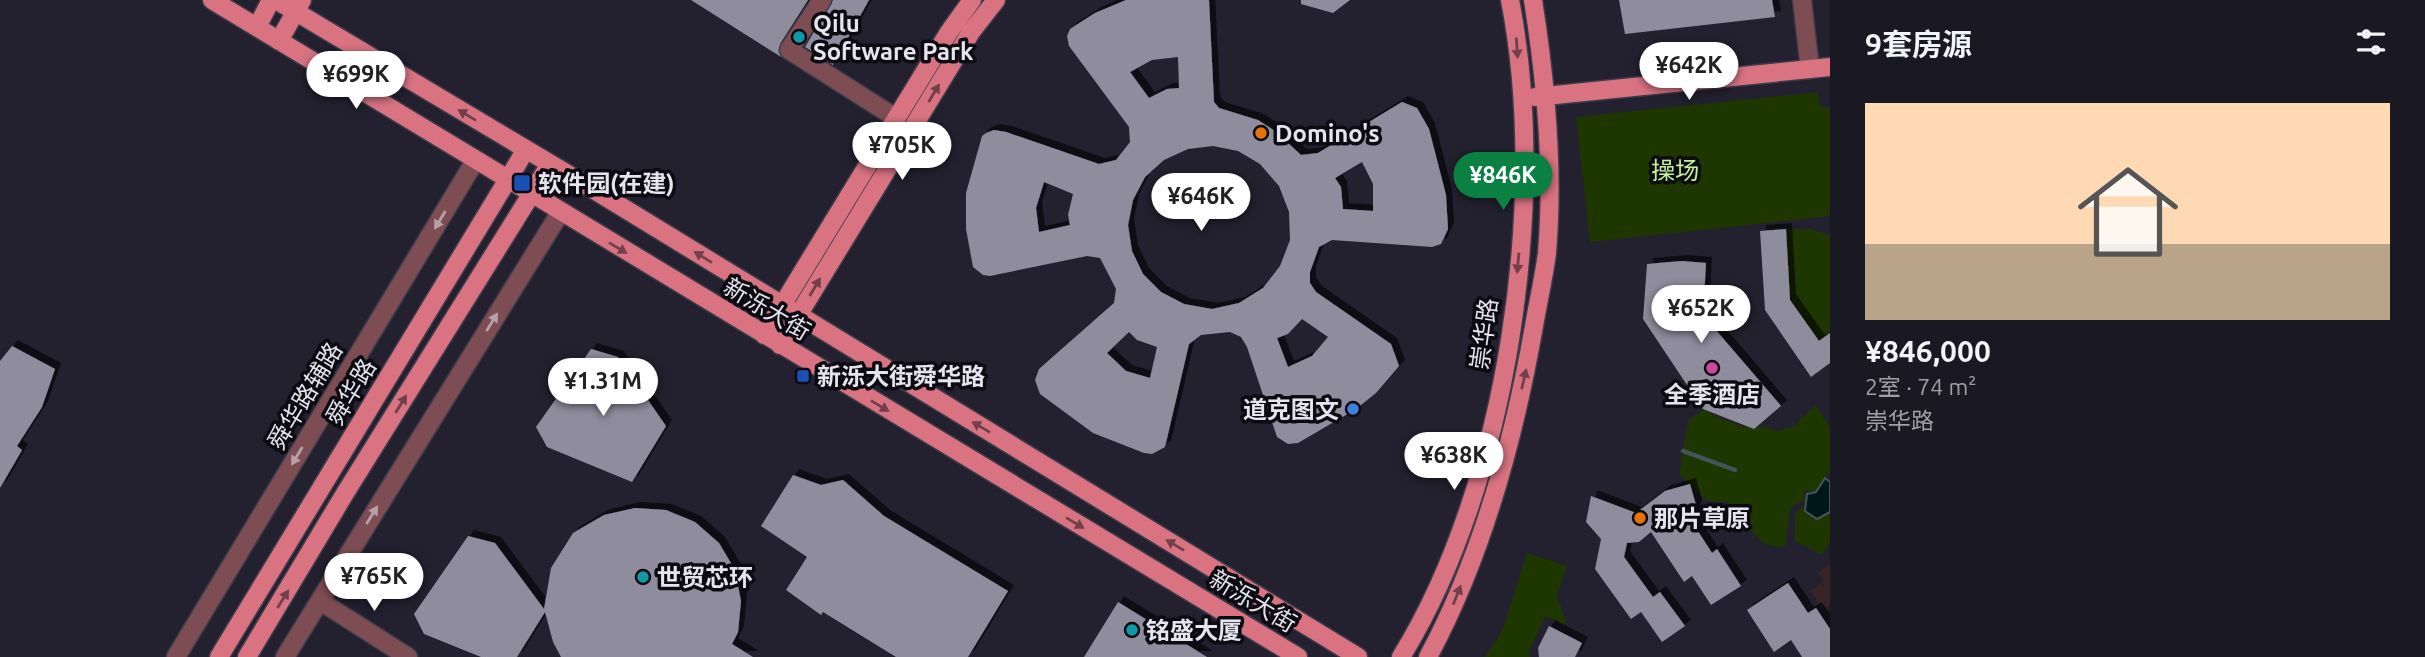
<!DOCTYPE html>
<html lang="zh">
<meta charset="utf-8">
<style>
body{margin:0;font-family:Ubuntu,"Noto Sans SC",sans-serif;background:#23212b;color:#f1f3f6;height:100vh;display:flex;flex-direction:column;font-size:26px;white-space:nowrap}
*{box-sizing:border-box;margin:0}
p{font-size:23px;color:#9fa0a6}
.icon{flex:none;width:38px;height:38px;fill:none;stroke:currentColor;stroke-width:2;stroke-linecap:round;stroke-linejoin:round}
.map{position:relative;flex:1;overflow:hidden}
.side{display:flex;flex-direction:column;background:#1a1823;width:595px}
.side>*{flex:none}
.price{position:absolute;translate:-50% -60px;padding:0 16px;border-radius:24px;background:#fff;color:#222;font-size:23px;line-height:46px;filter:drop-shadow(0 2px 4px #0008)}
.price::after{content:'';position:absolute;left:50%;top:42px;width:21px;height:16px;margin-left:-10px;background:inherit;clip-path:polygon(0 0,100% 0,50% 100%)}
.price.active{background:#0b8043;color:#fff}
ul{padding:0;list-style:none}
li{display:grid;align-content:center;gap:14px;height:371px;padding:0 35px}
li+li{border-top:2px solid #383741}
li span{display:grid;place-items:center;height:217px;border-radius:0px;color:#555}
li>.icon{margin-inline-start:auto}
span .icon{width:126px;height:126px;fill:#fffc;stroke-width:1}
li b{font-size:30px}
h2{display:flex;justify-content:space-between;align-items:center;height:84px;padding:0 35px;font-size:30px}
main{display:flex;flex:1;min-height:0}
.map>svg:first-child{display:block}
</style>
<main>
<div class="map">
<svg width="1830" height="657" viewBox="0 0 1830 657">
<defs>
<filter id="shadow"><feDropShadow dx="6" dy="-6" stdDeviation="0" flood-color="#0009"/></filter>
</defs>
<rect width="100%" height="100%" fill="#23202f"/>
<path fill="#382424" d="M 1830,564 L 1830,605 L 1824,609 L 1810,591 L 1824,581 L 1818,573 Z"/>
<path fill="#1e3700" d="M 1818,92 L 1820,107 L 1830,107 L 1830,216 L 1590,242 L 1576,117 Z
M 1786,229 L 1811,229 L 1830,235 L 1830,333 L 1819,341 L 1790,300 Z
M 1815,405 L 1830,427 L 1830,475 L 1827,473 L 1816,492 L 1804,491 L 1804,501 L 1791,507 L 1785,546 C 1759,554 1744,517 1727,502 L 1707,501 L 1679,474 L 1688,421 L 1703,409 C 1722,419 1744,432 1766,426 L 1777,432 L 1795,425 Z
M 1802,507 L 1817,519 L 1830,512 L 1830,542 L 1822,555 L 1795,541 L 1795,513 Z
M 1527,553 L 1567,566 L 1557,595 L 1567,625 L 1545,616 L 1529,652 L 1530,657 L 1485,657 L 1502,631 Z"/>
<path fill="#00171a" stroke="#45545a" stroke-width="2" d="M 1825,478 L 1830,482 L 1830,512 L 1817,519 L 1805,511 L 1807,494 L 1816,492 Z"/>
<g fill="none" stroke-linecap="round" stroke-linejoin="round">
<path stroke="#45545a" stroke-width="4.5" d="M 1683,451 L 1735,470"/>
</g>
<path fill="#8f8c9e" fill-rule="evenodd" filter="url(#shadow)" d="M 691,0 L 808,0 L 780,44 L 781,57 Z
M 833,0 L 869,0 L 833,65 L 805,47 Z
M 1126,0 L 1209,0 L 1214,102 L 1219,108 L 1258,120 L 1275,131 L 1301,155 L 1318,153 L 1402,102 L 1417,108 L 1429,129 L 1446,195 L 1448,229 L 1441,244 L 1432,247 L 1332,240 L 1319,247 L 1310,272 L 1310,283 L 1316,292 L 1391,344 L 1399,366 L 1376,393 L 1356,409 L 1298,443 L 1288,444 L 1277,437 L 1247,347 L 1241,337 L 1230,332 L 1201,335 L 1189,344 L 1165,447 L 1152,454 L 1144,453 L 1093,433 L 1040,394 L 1035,380 L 1039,369 L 1114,303 L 1116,289 L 1100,258 L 1087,256 L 990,276 L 983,275 L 973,267 L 966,229 L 966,193 L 982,136 L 986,133 L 994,130 L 1006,132 L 1099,164 L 1116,160 L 1130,142 L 1129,127 L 1069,46 L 1067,36 L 1070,29 L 1095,13 ZM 1178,57 L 1179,88 L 1167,89 L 1149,98 L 1130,72 L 1152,60 ZM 1213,146 L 1238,151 L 1260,164 L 1279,186 L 1289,212 L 1290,240 L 1280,266 L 1263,288 L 1239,303 L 1212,309 L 1184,304 L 1161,292 L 1143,274 L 1132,251 L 1128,225 L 1133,200 L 1145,177 L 1164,160 L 1188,149 ZM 1362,162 L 1373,184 L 1373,211 L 1343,209 L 1341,187 L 1335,178 ZM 1044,182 L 1073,194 L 1068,215 L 1070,225 L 1039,232 L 1036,208 ZM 1302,319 L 1328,337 L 1312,356 L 1288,367 L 1277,338 L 1288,334 ZM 1129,332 L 1137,340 L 1157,347 L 1150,378 L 1126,371 L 1107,353 Z
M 1301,0 L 1350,0 L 1333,13 L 1301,4 Z
M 1619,0 L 1772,0 L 1775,17 L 1625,34 Z
M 1786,229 L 1790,300 L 1819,341 L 1830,333 L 1830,363 L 1811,377 L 1765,310 L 1760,231 Z
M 1682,261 L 1706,263 L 1704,299 L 1715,329 L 1781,406 L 1754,429 L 1703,409 L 1643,319 L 1647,264 Z
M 12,346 L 55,369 L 42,407 L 17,446 L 22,450 L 0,488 L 0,361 Z
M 591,349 L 618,357 L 666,426 L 632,482 L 547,447 L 536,427 Z
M 793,475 L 821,485 L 843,480 L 884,516 L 1008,591 L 968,657 L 896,657 L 823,612 L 821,615 L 786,590 L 807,557 L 761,526 Z
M 1690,484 L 1696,505 L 1692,522 L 1712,553 L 1717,549 L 1741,586 L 1711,605 L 1692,576 L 1684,582 L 1651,532 L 1639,542 L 1627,543 L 1624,557 L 1653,597 L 1660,592 L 1685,626 L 1662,642 L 1641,612 L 1631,619 L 1595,569 L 1601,539 L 1586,522 L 1591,496 L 1636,513 L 1665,491 Z
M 635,508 L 666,510 L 695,522 L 719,543 L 735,570 L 741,601 L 738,632 L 732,644 L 753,657 L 561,657 L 553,642 L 545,612 L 517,657 L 481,657 L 424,634 L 414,614 L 468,536 L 495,543 L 544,609 L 551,568 L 573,533 L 604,515 Z
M 1788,583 L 1808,613 L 1816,608 L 1830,629 L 1830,657 L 1802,657 L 1791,640 L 1774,652 L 1747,610 Z
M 1118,602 L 1207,657 L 1084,657 Z
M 1549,626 L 1582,643 L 1575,657 L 1539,657 L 1538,648 Z"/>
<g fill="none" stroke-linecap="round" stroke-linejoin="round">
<g stroke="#3e3b4a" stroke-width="21">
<path id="minor" d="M 822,0 L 789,50 L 896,118
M 1802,0 L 1810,69
M 320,601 L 408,657
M 176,657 L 475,161
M 285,657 L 560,213"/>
</g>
<g stroke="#3e3b4a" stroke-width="21">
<path id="major" d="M 212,0 L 1298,657
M 276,0 L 581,182 L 1358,657
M 257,27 L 271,0
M 279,41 L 302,0
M 1535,97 L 1830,67
M 764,335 L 949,32 L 972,0
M 780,345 L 971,32 L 996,0
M 219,657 L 525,151
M 247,657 L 344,495 L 550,164
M 1401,657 C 1508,484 1549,199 1510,0
M 1428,657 C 1483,555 1514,440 1534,326 C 1538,302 1544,277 1547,253 C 1554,170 1546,82 1533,0"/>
</g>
<use href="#minor" stroke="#7e4d53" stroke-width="18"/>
<use href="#major" stroke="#d97382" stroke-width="18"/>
</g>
<defs><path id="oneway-solid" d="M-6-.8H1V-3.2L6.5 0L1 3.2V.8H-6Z" transform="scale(1.75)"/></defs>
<g fill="#723f4a">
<use href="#oneway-solid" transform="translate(1517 48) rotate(86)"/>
<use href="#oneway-solid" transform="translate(934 93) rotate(-59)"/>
<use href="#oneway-solid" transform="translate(467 115) rotate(-149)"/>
<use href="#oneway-solid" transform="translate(618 248) rotate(31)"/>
<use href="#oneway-solid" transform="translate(703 257) rotate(-148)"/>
<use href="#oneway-solid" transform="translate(1518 263) rotate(95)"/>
<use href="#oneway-solid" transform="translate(815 287) rotate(-59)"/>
<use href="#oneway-solid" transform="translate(1524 379) rotate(-77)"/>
<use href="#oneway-solid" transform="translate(401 404) rotate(-58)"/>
<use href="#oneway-solid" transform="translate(880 406) rotate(31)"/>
<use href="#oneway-solid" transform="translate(981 427) rotate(-149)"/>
<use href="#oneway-solid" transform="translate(1075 523) rotate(31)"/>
<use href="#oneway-solid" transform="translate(1175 545) rotate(-149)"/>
<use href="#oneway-solid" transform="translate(1457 595) rotate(-68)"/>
<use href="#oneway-solid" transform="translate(283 599) rotate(-58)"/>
</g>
<g fill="#b7a0a8">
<use href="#oneway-solid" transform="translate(440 220) rotate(121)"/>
<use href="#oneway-solid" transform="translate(492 322) rotate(-58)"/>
<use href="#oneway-solid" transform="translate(297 456) rotate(121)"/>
<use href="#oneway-solid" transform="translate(372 515) rotate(-58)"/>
</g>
<g fill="#0f9aa8" stroke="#0c0b12" stroke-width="2.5">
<circle cx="799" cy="37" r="7"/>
<circle cx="643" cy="577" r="7"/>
<circle cx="1132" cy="630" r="7"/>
</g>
<g fill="#e8710a" stroke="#0c0b12" stroke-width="2.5">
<circle cx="1261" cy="133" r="7"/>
<circle cx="1640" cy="518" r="7"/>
</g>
<g fill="#1a4fb4" stroke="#0c0b12" stroke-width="2.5">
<rect x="513" y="174" width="18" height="18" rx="3.5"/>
<rect x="796" y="369" width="14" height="14" rx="3.5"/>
</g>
<circle fill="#d1479c" stroke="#0c0b12" stroke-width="2.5" cx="1712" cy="368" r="7"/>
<circle fill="#3f7fe0" stroke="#0c0b12" stroke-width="2.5" cx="1353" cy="409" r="7"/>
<g text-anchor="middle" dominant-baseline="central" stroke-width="7" stroke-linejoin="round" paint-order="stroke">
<g font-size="24" font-weight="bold" fill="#e5e4ee" stroke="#0c0b12" text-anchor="start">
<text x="813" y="23">Qilu<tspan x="813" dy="28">Software Park</tspan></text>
<text x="1275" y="133">Domino's</text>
<text x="538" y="183">软件园(在建)</text>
<text x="817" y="376">新泺大街舜华路</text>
<text x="1712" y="394" text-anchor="middle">全季酒店</text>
<text x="1339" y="409" text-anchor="end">道克图文</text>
<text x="1654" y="518">那片草原</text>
<text x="657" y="577">世贸芯环</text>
<text x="1146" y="630">铭盛大厦</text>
</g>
<g font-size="24" fill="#c4f29c" stroke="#0c0b12">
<text x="1675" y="170">操场</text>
</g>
<g font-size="24" fill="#e5e4ee" stroke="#0c0b12">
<text transform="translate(767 309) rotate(31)">新泺大街</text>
<text transform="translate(1484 334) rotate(-82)">崇华路</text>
<text transform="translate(351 392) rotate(-59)">舜华路</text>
<text transform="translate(305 396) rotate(-59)">舜华路辅路</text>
<text transform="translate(1253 601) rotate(31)">新泺大街</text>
</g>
</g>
</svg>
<b class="price" style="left:1689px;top:102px">¥642K</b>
<b class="price" style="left:356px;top:111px">¥699K</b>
<b class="price" style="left:902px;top:182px">¥705K</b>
<b class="price active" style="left:1503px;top:212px">¥846K</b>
<b class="price" style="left:1201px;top:233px">¥646K</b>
<b class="price" style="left:1701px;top:345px">¥652K</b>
<b class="price" style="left:603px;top:418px">¥1.31M</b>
<b class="price" style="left:1454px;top:492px">¥638K</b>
<b class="price" style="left:374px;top:613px">¥765K</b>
</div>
<section class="side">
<h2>9套房源<svg class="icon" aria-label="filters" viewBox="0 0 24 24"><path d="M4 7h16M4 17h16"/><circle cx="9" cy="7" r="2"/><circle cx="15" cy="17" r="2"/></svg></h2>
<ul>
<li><span style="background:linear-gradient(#ffd9b3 65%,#b9a48a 0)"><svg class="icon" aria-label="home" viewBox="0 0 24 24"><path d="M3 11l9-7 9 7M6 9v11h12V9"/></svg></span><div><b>¥846,000</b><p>2室 · 74 m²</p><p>崇华路</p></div></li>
</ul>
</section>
</main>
